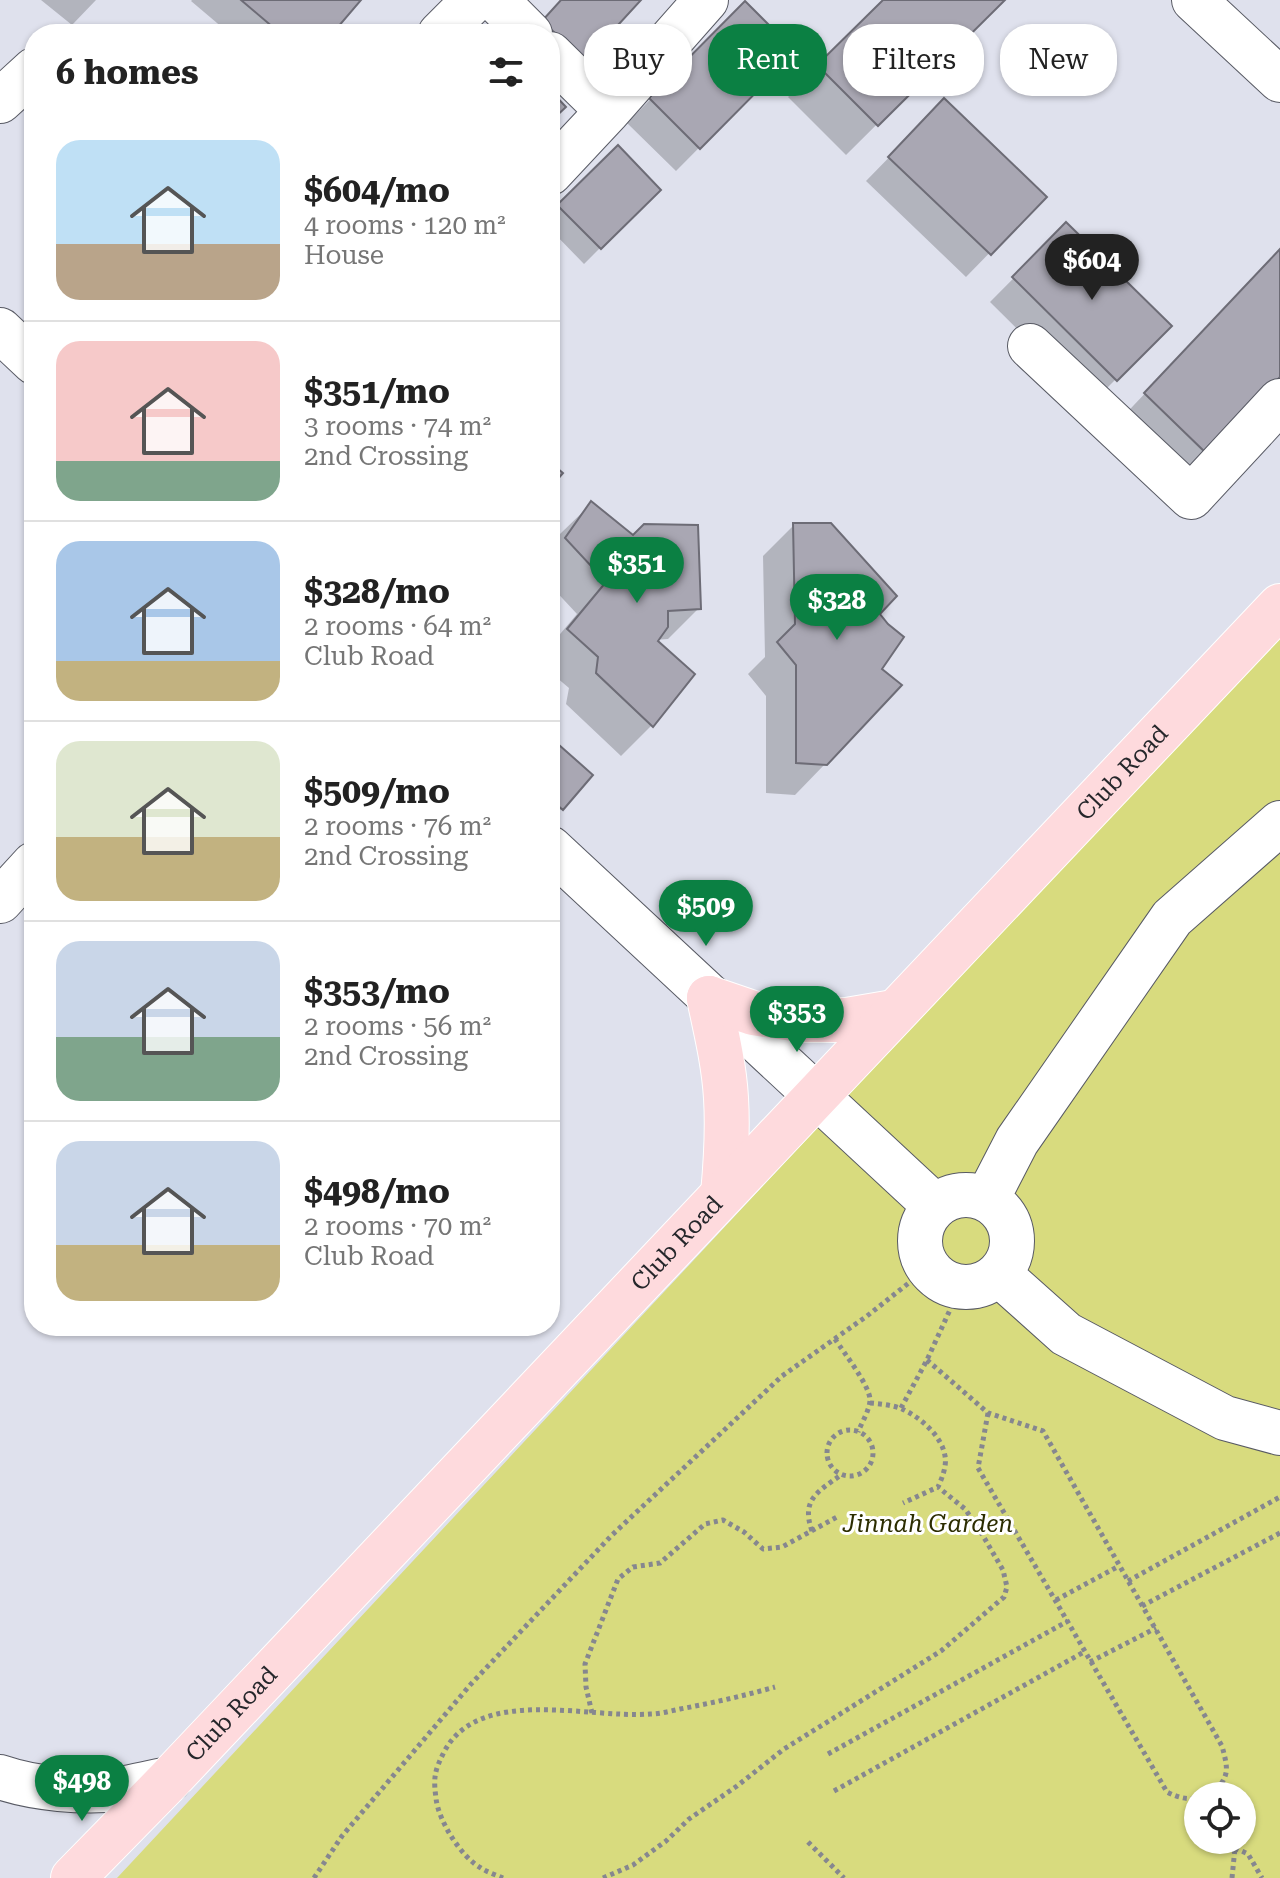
<!DOCTYPE html>
<meta charset="utf-8">
<style>
body{margin:0;font-family:"Roboto Serif",serif;background:#f6f6f6;color:#222;height:100vh;display:flex;flex-direction:column;font-size:30px;white-space:nowrap}
*{box-sizing:border-box;margin:0}
p{font-size:26px;color:#767676}
.icon{flex:none;width:44px;height:44px;fill:none;stroke:currentColor;stroke-width:2;stroke-linecap:round;stroke-linejoin:round}
.map{position:relative;flex:1;overflow:hidden}
.details{position:absolute;left:24px;top:24px;width:536px;height:1312px;display:flex;flex-direction:column;background:#fff;border-radius:32px;box-shadow:0 2px 6px #0004}
.details>*{flex:none}
.banner{position:absolute;left:584px;top:24px;width:576px;height:72px;display:flex;gap:16px}
.buttons{position:absolute;left:1184px;top:1782px;display:grid;gap:16px}
.buttons a{display:grid;place-items:center;width:72px;height:72px;border-radius:50%;background:#fff;box-shadow:0 2px 6px #0004;font-size:40px}
.price{position:absolute;translate:-50% -68px;padding:0 18px;border-radius:28px;background:#0b8043;color:#fff;font-size:26px;line-height:52px;filter:drop-shadow(0 2px 4px #0008)}
.price::after{content:'';position:absolute;left:50%;top:48px;width:24px;height:18px;margin-left:-12px;background:inherit;clip-path:polygon(0 0,100% 0,50% 100%)}
.price.current{background:#222;color:#fff}
ul{padding:0;list-style:none}
li{display:flex;align-items:center;gap:24px;height:200px;padding:0 32px}
li+li{border-top:2px solid #e0e0e0}
li span{display:grid;place-items:center;flex:none;width:224px;height:160px;border-radius:24px;color:#555}
li>.icon{margin-inline-start:auto}
span .icon{width:96px;height:96px;fill:#fffc;stroke-width:1}
li b{font-size:34px}
h2{display:flex;justify-content:space-between;align-items:center;height:96px;padding:0 32px;font-size:34px}
.chip{padding:0 28px;border-radius:32px;background:#fff;box-shadow:0 2px 6px #0004;font-size:28px;line-height:72px}
.chip.current{background:#0b8043;color:#fff}
.map>svg:first-child{display:block}
</style>
<div class="map">
<svg width="1280" height="1878" viewBox="0 0 1280 1878">
<rect width="100%" height="100%" fill="#dfe1ed"/>
<path fill="#d8db7e" fill-rule="evenodd" d="M 1280,632 L 1280,1878 L 117,1878 ZM 1198,1796 L 1242,1796 L 1242,1840 L 1198,1840 Z"/>
<path fill="#0003" d="M 41,0 L 96,0 L 72,25 Z
M 192,0 L 358,0 L 330,34 L 230,34 L 191,1 Z
M 886,0 L 1002,0 L 846,155 L 788,97 Z
M 745,4 L 794,52 L 676,171 L 627,123 Z
M 944,101 L 1044,197 L 966,277 L 866,181 Z
M 617,148 L 658,190 L 584,264 L 550,229 L 550,215 Z
M 1066,225 L 1169,326 L 1092,403 L 990,302 Z
M 1280,251 L 1280,374 L 1175,483 L 1115,425 Z
M 591,504 L 699,608 L 668,639 L 654,640 L 692,674 L 651,726 L 621,756 L 566,704 L 569,688 L 550,672 L 550,646 L 577,614 L 550,585 L 550,549 L 560,534 Z
M 794,525 L 878,614 L 879,669 L 826,763 L 795,795 L 766,793 L 766,696 L 748,674 L 765,657 L 763,556 Z
M 550,740 L 561,809 L 550,820 Z"/>
<path fill="#a9a7b3" stroke="#6d6c76" stroke-width="2" d="M 241,0 L 361,0 L 332,34 L 281,34 Z
M 561,0 L 641,0 L 585,61 L 542,21 Z
M 883,0 L 1005,0 L 878,126 L 817,65 Z
M 745,1 L 796,52 L 700,149 L 649,98 Z
M 550,90 L 566,107 L 550,122 Z
M 944,98 L 1047,197 L 991,255 L 888,157 Z
M 618,145 L 661,190 L 601,249 L 557,205 Z
M 1066,222 L 1172,326 L 1117,381 L 1012,277 Z
M 1280,249 L 1280,377 L 1207,454 L 1144,393 Z
M 550,462 L 563,473 L 550,488 Z
M 591,501 L 633,535 L 644,524 L 698,525 L 701,609 L 668,611 L 668,627 L 658,641 L 695,674 L 653,727 L 596,673 L 598,657 L 567,629 L 606,582 L 565,538 Z
M 793,523 L 831,523 L 897,596 L 880,614 L 888,624 L 904,637 L 882,669 L 902,685 L 827,765 L 796,763 L 796,665 L 777,642 L 795,624 Z
M 550,737 L 593,775 L 563,810 L 550,799 Z"/>
<g fill="none" stroke-linecap="round" stroke-linejoin="round">
<g stroke="#585a64" stroke-width="46">
<path id="minor" d="M 496,0 L 530,34
M 1194,0 L 1280,80
M 440,34 L 474,0
M 550,54 L 608,111
M 0,101 L 34,70
M 550,173 L 608,111 L 706,0
M 0,330 L 34,362
M 1030,346 L 1191,497 L 1280,401
M 550,848 L 935,1206
M 0,901 L 34,864
M920 1241a46 46 0 1 1 92 0a46 46 0 1 1-92 0Z
M 987,1199 L 1017,1141 L 1172,918 L 1280,823
M 1000,1275 L 1066,1334 L 1225,1418 L 1280,1433
M 0,1777 C 35,1789 83,1793 120,1789 C 137,1786 153,1782 170,1779"/>
</g>
<g stroke="#fff" stroke-width="46">
<g id="major">
<path d="M 709,998 C 716,1031 724,1064 726,1098 C 728,1130 726,1162 723,1194"/>
<path d="M 709,998 L 753,1013 L 800,1020 L 847,1020 L 894,1012"/>
<path id="s1" d="M 73,1878 L 170,1779 L 1280,606"/>
</g>
</g>
<path stroke="#86878f" stroke-width="5" stroke-dasharray="4 4" stroke-linecap="butt" d="M 835,1339 C 844,1353 871,1387 870,1401 C 869,1411 862,1422 858,1432
M 927,1360 L 988,1413 L 1043,1431 L 1222,1746 C 1229,1772 1229,1775 1212,1796
M 870,1403 C 881,1404 893,1405 902,1409 C 920,1417 942,1436 945,1456 C 947,1466 942,1478 938,1487 L 903,1503
M 901,1408 L 927,1360 L 960,1288
M 988,1413 L 978,1468 L 1167,1792 C 1177,1797 1186,1800 1198,1798
M827 1453a23 23 0 1 1 46 0a23 23 0 1 1-46 0Z
M 812,1531 C 801,1500 817,1492 841,1475
M 1128,1581 L 1280,1497
M 1056,1600 L 1119,1566
M 1142,1606 L 1280,1533
M 1090,1662 L 1156,1628
M 592,1713 L 586,1687 L 585,1664 L 618,1579 L 633,1567 L 660,1563 L 705,1524 L 723,1520 L 744,1532 L 763,1549 L 782,1547 L 837,1517
M 828,1754 L 1068,1621
M 834,1791 L 1084,1652
M 808,1842 L 844,1878
M 1235,1848 L 1248,1854 L 1262,1878
M 314,1878 L 342,1836 L 471,1684 L 612,1535 L 782,1376 L 867,1316 L 929,1267
M 503,1878 C 496,1875 487,1872 481,1868 C 461,1857 438,1820 436,1798 C 433,1777 435,1770 444,1752 C 479,1685 589,1719 650,1714 C 660,1714 670,1711 680,1709 C 712,1703 743,1696 775,1687
M 603,1878 L 633,1865 L 666,1841 L 689,1819 L 737,1786 L 784,1749 L 941,1651 L 1004,1597 L 1007,1587 L 1003,1570 L 979,1529 L 965,1509 L 938,1487
M 1232,1878 L 1235,1848 L 1233,1840"/>
<use href="#minor" stroke="#fff" stroke-width="44"/>
<use href="#major" stroke="#fedadd" stroke-width="44"/>
</g>
<g text-anchor="middle" dominant-baseline="central" stroke-width="6" stroke-linejoin="round" paint-order="stroke">
<g font-size="24" fill="#26272b" stroke="#fff">
<text stroke="none"><textPath href="#s1" startOffset="1524">Club Road</textPath></text>
<text stroke="none"><textPath href="#s1" startOffset="876">Club Road</textPath></text>
<text stroke="none"><textPath href="#s1" startOffset="228">Club Road</textPath></text>
</g>
<g font-size="24" font-style="italic" fill="#2c2d00" stroke="#fff">
<text x="928" y="1524">Jinnah Garden</text>
</g>
</g>
</svg>
<div class="buttons">
<a><svg class="icon" aria-label="locate" viewBox="0 0 24 24"><circle cx="12" cy="12" r="6"/><path d="M12 2v4M12 18v4M2 12h4M18 12h4"/></svg></a>
</div>
<b class="price current" style="left:1092px;top:302px">$604</b>
<b class="price" style="left:637px;top:605px">$351</b>
<b class="price" style="left:837px;top:642px">$328</b>
<b class="price" style="left:706px;top:948px">$509</b>
<b class="price" style="left:797px;top:1054px">$353</b>
<b class="price" style="left:82px;top:1823px">$498</b>
<div class="banner">
<a class="chip">Buy</a>
<a class="chip current">Rent</a>
<a class="chip">Filters</a>
<a class="chip">New</a>
</div>
<section class="details">
<h2>6 homes<svg class="icon" aria-label="filters" viewBox="0 0 24 24"><path d="M4 7h16M4 17h16"/><circle cx="9" cy="7" r="2"/><circle cx="15" cy="17" r="2"/></svg></h2>
<ul>
<li><span style="background:linear-gradient(#bfe0f5 65%,#b9a48a 0)"><svg class="icon" aria-label="home" viewBox="0 0 24 24"><path d="M3 11l9-7 9 7M6 9v11h12V9"/></svg></span><div><b>$604/mo</b><p>4 rooms · 120 m²</p><p>House</p></div></li>
<li><span style="background:linear-gradient(#f6c9c9 75%,#7fa58c 0)"><svg class="icon" aria-label="home" viewBox="0 0 24 24"><path d="M3 11l9-7 9 7M6 9v11h12V9"/></svg></span><div><b>$351/mo</b><p>3 rooms · 74 m²</p><p>2nd Crossing</p></div></li>
<li><span style="background:linear-gradient(#a9c7e8 75%,#c2b280 0)"><svg class="icon" aria-label="home" viewBox="0 0 24 24"><path d="M3 11l9-7 9 7M6 9v11h12V9"/></svg></span><div><b>$328/mo</b><p>2 rooms · 64 m²</p><p>Club Road</p></div></li>
<li><span style="background:linear-gradient(#dfe7d0 60%,#c2b280 0)"><svg class="icon" aria-label="home" viewBox="0 0 24 24"><path d="M3 11l9-7 9 7M6 9v11h12V9"/></svg></span><div><b>$509/mo</b><p>2 rooms · 76 m²</p><p>2nd Crossing</p></div></li>
<li><span style="background:linear-gradient(#c9d6e8 60%,#7fa58c 0)"><svg class="icon" aria-label="home" viewBox="0 0 24 24"><path d="M3 11l9-7 9 7M6 9v11h12V9"/></svg></span><div><b>$353/mo</b><p>2 rooms · 56 m²</p><p>2nd Crossing</p></div></li>
<li><span style="background:linear-gradient(#c9d6e8 65%,#c2b280 0)"><svg class="icon" aria-label="home" viewBox="0 0 24 24"><path d="M3 11l9-7 9 7M6 9v11h12V9"/></svg></span><div><b>$498/mo</b><p>2 rooms · 70 m²</p><p>Club Road</p></div></li>
</ul>
</section>
</div>
